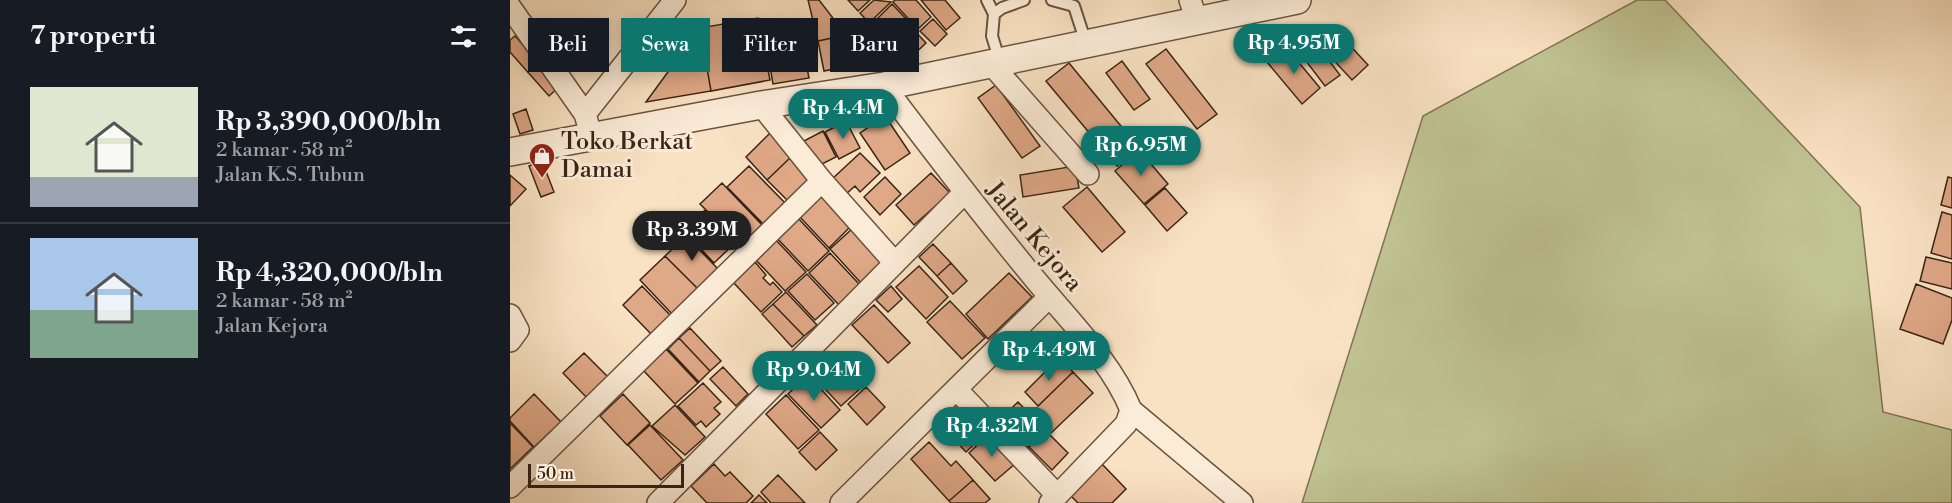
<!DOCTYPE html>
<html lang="id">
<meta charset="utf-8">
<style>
body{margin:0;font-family:"Libre Bodoni",serif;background:#20242c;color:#f1f3f6;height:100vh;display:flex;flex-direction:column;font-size:22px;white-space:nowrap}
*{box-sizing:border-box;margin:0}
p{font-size:20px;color:#9ea1a6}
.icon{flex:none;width:33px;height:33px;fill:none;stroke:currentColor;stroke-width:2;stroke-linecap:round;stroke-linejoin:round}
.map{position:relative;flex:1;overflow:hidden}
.details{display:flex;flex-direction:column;background:#171b24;width:510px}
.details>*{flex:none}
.guide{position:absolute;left:18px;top:18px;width:570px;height:54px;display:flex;gap:12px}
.scale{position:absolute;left:18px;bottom:15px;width:156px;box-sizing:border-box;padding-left:6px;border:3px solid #3a2515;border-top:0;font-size:16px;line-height:21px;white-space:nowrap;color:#3a2515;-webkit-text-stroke:4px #fbecd8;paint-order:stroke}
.price{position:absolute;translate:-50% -51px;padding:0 14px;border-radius:21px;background:#0f766e;color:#fff;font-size:20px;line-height:39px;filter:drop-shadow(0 2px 3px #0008)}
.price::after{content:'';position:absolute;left:50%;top:36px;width:18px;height:14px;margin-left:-9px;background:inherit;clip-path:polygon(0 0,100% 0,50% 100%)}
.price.active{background:#222;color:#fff}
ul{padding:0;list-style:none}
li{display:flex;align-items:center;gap:18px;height:150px;padding:0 30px}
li+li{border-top:2px solid #363941}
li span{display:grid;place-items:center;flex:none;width:168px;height:120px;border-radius:0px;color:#555}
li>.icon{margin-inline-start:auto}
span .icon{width:72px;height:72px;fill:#fffc;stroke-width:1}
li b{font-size:26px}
h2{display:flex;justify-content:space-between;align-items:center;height:72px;padding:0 30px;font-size:26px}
.chip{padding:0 21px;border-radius:0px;background:#171b24;box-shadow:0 3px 15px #0003;font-size:21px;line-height:54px}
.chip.active{background:#0f766e;color:#fff}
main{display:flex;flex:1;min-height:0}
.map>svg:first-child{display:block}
</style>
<main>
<section class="details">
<h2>7 properti<svg class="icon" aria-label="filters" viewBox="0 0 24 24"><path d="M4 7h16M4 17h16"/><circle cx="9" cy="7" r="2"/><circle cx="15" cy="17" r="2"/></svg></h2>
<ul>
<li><span style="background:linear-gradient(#dfe7d0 75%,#9aa5b1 0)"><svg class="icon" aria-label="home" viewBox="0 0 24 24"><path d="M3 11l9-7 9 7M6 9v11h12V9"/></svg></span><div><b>Rp 3,390,000/bln</b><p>2 kamar · 58 m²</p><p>Jalan K.S. Tubun</p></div></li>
<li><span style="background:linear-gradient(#a9c7e8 60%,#7fa58c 0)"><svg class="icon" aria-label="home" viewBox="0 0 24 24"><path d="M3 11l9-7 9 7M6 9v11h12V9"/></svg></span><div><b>Rp 4,320,000/bln</b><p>2 kamar · 58 m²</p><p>Jalan Kejora</p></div></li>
</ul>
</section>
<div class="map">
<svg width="1442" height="503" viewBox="0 0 1442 503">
<rect width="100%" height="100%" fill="#f9e2c3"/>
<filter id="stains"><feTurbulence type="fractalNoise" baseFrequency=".00333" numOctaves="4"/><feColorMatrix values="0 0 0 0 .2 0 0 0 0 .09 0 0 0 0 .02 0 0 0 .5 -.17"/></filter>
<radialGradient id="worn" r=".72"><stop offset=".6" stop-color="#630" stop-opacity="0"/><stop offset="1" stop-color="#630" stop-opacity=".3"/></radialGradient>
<path fill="#c0c392" stroke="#7d7454" stroke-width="1.5" d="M 1127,0 L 1155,0 L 1350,207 L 1373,412 L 1442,430 L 1442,503 L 792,503 L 913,116 Z"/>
<path fill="#dfa887" stroke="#3a2515" stroke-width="1.5" d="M 298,0 L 309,0 L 336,35 L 308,41 Z
M 338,0 L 360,0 L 348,11 Z
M 364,0 L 381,2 L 359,23 L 350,13 Z
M 385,0 L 406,0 L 421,17 L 408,29 L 383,2 Z
M 411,0 L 435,0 L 450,18 L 436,30 Z
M 382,4 L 400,23 L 377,45 L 359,27 Z
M 248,18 L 260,80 L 201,91 L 190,28 Z
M 423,19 L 437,34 L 425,46 L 410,31 Z
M 792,25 L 830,75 L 815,86 L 777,36 Z
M 289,26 L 299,78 L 263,84 L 254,32 Z
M 400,26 L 416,43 L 393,65 L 377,47 Z
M 822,26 L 858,65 L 842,80 L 806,41 Z
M 190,28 L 201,91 L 136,102 Z
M 353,29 L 371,53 L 357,62 L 340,38 Z
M 336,35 L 343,65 L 314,71 L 308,41 Z
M 5,36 L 50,86 L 39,96 L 0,52 L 0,40 Z
M 776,47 L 810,88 L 792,104 L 757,62 Z
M 656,49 L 707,114 L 687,129 L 636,64 Z
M 612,61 L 640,99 L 624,110 L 596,73 Z
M 559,63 L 629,148 L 607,166 L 536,81 Z
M 486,85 L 530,146 L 512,158 L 468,98 Z
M 16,109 L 23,130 L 10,134 L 3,114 Z
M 375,116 L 400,153 L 375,170 L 350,133 Z
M 336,121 L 350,148 L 329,159 L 315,132 Z
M 313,131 L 326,157 L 304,168 L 290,143 Z
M 261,132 L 283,155 L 257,180 L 236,157 Z
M 629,150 L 658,184 L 634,204 L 605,171 Z
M 350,153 L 370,173 L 350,192 L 345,186 L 335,195 L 321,180 Z
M 283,155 L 306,179 L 281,204 L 257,180 Z
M 32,161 L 44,192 L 31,197 L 19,166 Z
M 239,166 L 278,206 L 256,227 L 217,187 Z
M 565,166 L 569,188 L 513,197 L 510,175 Z
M 421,173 L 440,193 L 404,225 L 386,205 Z
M 0,175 L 16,189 L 0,206 Z
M 375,177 L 391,194 L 370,215 L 354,197 Z
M 1438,177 L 1442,178 L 1442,208 L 1431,205 Z
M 212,183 L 253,226 L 232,246 L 190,204 Z
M 577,187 L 615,232 L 592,252 L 553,207 Z
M 655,188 L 677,213 L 657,231 L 635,205 Z
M 313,194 L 342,225 L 319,248 L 289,216 Z
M 195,210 L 226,242 L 204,263 L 174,231 Z
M 1432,212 L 1442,215 L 1442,259 L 1421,253 Z
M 286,216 L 319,251 L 298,271 L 265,236 Z
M 343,228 L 374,262 L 351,283 L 320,249 Z
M 176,236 L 208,269 L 188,289 L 155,256 Z
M 265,239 L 296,272 L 275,291 L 245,259 Z
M 423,244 L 441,263 L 427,276 L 409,257 Z
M 320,253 L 350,285 L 329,305 L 299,273 Z
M 155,256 L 188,289 L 162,314 L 130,280 Z
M 1416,257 L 1442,263 L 1442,289 L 1410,281 Z
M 245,262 L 256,275 L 253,278 L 260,285 L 263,282 L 272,292 L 251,312 L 223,282 Z
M 441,263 L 457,281 L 443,294 L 427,276 Z
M 409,266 L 438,297 L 416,319 L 386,287 Z
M 499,273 L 522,297 L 478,339 L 456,314 Z
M 297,274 L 324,303 L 305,320 L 278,291 Z
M 1406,284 L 1442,298 L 1442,320 L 1433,344 L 1390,329 Z
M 132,286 L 160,315 L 141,334 L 113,305 Z
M 381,286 L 392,299 L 378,312 L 366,300 Z
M 276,292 L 307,325 L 294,336 L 263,304 Z
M 440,301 L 475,338 L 452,359 L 417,322 Z
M 263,304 L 294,336 L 282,347 L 252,314 Z
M 364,305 L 400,343 L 378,363 L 342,325 Z
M 180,328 L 211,361 L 200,371 L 169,338 Z
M 169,338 L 200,371 L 189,382 L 158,349 Z
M 156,349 L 188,383 L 165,404 L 133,370 Z
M 74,353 L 100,379 L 79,400 L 53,373 Z
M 325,354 L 354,385 L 331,406 L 302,375 Z
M 549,358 L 563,372 L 528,406 L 515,392 Z
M 213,367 L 238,394 L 226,406 L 200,379 Z
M 563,372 L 583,393 L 540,434 L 520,414 Z
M 298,375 L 330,410 L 311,428 L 278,394 Z
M 193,383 L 211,402 L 204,408 L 210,414 L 196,427 L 191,421 L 186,425 L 168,406 Z
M 356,387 L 375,407 L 357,425 L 338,404 Z
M 24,394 L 51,422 L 24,447 L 0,421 L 0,418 Z
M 113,394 L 140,423 L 117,445 L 90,416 Z
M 276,395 L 309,430 L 288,449 L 256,414 Z
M 448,401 L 477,432 L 456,452 L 427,421 Z
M 508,402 L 535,430 L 513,451 L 486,423 Z
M 165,405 L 195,437 L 175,455 L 142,426 Z
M 0,423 L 23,447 L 0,469 Z
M 140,425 L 173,460 L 151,480 L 118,445 Z
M 536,431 L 558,453 L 542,470 L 519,447 Z
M 310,432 L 327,450 L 306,470 L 289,452 Z
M 479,434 L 506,463 L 485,481 L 459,453 Z
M 419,442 L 441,466 L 446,461 L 463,480 L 439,501 L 401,459 Z
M 204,464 L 215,476 L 220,472 L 243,496 L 236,503 L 197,503 L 181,486 Z
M 592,464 L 616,489 L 602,503 L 568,503 L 559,494 Z
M 268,475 L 295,503 L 261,503 L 251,492 Z
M 463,480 L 480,499 L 475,503 L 441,503 L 439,501 Z
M 249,495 L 257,503 L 241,503 Z"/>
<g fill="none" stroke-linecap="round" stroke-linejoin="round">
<g stroke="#6a5440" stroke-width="14">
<path id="service" d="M 477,0 L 484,14
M 542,0 L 564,6 L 576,43
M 490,62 L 482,36 L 484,14 L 492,8 L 514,0"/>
</g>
<g stroke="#6a5440" stroke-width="24">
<path id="minor" d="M 680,0 L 687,21
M 0,7 L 75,114 L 82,138
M 482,65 L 578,174
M 374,86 C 423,151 472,215 524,278 C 556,317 602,362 621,410 L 616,424 L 540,503
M 251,105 L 312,181 L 385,263
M 75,114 L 165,0
M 0,315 L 8,330 L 0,341
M 446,389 L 547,495
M 621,410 L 732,503
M 0,487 L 312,181
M 148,503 L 454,193
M 331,503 L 539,297"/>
</g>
<g stroke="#6a5440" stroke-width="30">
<path id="tertiary" d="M 0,152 L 251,105 L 374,86 L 787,0"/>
</g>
<use href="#service" stroke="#fbecd8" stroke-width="10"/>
<use href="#minor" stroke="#fbecd8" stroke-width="21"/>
<use href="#tertiary" stroke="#fbecd8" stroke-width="27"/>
</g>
<defs>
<g id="shop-pin" transform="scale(1.35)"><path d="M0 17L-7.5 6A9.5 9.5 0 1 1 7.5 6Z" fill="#8f2418" stroke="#fbecd8"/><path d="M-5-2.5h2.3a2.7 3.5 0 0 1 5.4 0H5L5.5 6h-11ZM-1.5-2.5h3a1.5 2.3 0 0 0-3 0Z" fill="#fff"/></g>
</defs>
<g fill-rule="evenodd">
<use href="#shop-pin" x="32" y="156"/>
</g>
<g text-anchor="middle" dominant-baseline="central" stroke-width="6" stroke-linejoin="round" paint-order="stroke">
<g font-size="24" fill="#3a2515" stroke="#fbecd8" text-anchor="start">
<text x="51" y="142">Toko Berkat<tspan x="51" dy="28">Damai</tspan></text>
</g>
<g font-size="24" fill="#3a2515" stroke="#fbecd8">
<text transform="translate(524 237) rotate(50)">Jalan Kejora</text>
</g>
</g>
<rect width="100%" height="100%" filter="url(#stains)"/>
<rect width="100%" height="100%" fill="url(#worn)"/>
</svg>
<div class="scale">50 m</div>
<b class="price" style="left:784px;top:75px">Rp 4.95M</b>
<b class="price" style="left:333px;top:140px">Rp 4.4M</b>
<b class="price" style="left:631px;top:177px">Rp 6.95M</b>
<b class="price active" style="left:182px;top:262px">Rp 3.39M</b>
<b class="price" style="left:539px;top:382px">Rp 4.49M</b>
<b class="price" style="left:304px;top:402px">Rp 9.04M</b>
<b class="price" style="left:482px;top:458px">Rp 4.32M</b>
<div class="guide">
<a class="chip">Beli</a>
<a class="chip active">Sewa</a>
<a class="chip">Filter</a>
<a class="chip">Baru</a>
</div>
</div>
</main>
